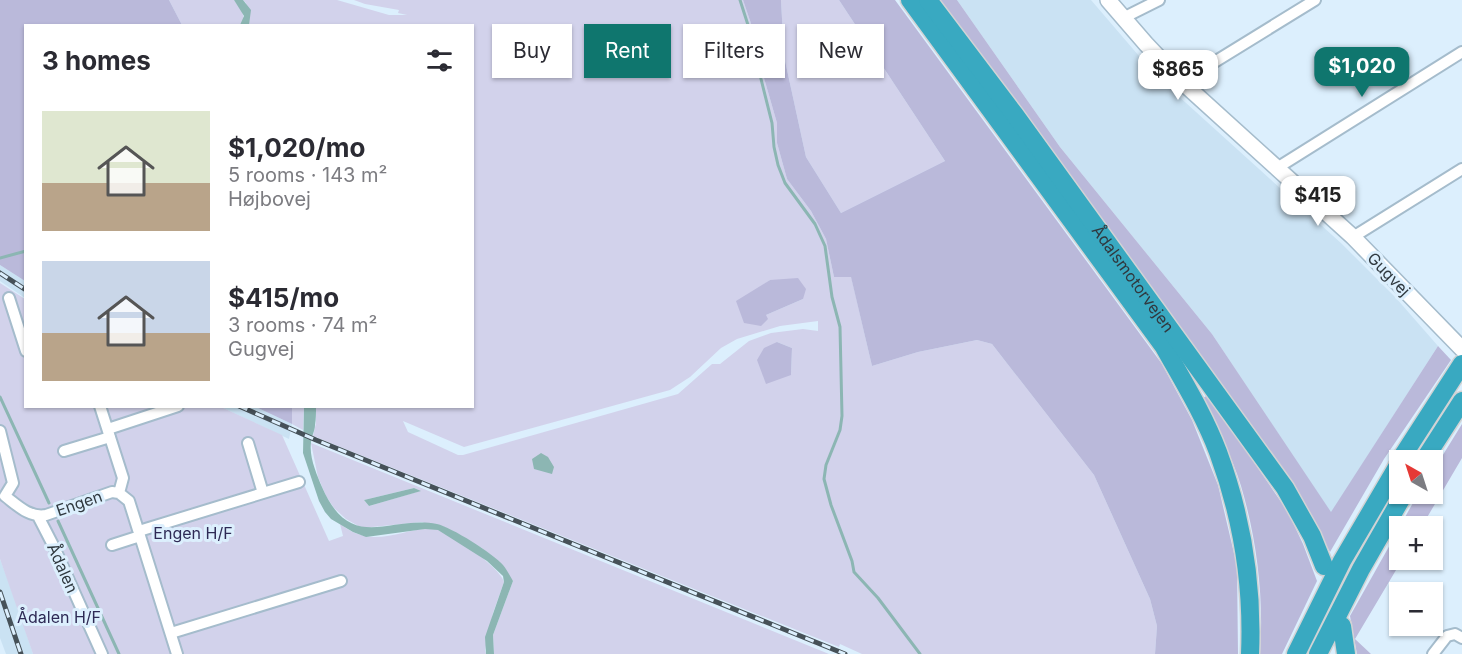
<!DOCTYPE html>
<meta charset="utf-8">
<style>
body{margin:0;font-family:Inter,sans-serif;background:#f2f2f3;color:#2b2b33;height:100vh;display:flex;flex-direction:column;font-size:22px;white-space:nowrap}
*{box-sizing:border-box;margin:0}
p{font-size:20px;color:#7c7c81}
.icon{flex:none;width:33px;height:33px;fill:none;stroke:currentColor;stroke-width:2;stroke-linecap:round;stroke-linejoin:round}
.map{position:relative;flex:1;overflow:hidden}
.drawer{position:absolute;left:24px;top:24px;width:450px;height:384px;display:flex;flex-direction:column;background:#fff;border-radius:0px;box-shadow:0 2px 4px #0004}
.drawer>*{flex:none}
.banner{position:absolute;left:492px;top:24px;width:570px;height:54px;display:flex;gap:12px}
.needle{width:39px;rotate:321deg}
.fabs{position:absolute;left:1389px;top:450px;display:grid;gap:12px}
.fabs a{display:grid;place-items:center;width:54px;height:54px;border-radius:0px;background:#fff;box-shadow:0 2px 4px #0004;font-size:30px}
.price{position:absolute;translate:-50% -51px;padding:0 14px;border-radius:12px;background:#fff;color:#222;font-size:20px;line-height:39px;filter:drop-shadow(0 2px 3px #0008)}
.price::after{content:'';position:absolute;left:50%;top:36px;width:18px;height:14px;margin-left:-9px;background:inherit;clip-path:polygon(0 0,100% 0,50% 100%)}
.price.on{background:#0f766e;color:#fff}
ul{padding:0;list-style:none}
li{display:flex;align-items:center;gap:18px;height:150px;padding:0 18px}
li span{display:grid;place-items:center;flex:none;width:168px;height:120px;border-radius:0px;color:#555}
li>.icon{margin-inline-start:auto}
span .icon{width:72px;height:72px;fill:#fffc;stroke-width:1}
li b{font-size:26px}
h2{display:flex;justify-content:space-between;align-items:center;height:72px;padding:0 18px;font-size:26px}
.chip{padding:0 21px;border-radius:0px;background:#fff;box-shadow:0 2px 4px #0004;font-size:21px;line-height:54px}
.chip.on{background:#0f766e;color:#fff}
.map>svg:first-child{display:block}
</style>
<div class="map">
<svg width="1462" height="654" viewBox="0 0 1462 654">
<rect width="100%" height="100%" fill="#dceffd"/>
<path fill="#cae2f3" d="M 957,0 L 1091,0 L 1139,56 L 1175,93 L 1342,244 L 1396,298 L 1438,346 L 1331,513 L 1212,334 L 1060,147 Z
M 0,265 L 25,281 L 25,298 L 0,281 Z
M 221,407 L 256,407 L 292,424 L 289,439 Z
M 0,559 L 16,602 L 33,654 L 6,654 L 0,638 Z"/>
<path fill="#d2d2eb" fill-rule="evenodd" d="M 169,0 L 234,0 L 242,10 L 244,20 L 240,25 L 182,25 Z
M 243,0 L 337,0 L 389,15 L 407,15 L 398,13 L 399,10 L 365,4 L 354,0 L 743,0 L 761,53 L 764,78 L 777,123 L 777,143 L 787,179 L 811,211 L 826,239 L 834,277 L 851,276 L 872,366 L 918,352 L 977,340 L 992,344 L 1094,475 L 1150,599 L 1157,626 L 1155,654 L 862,654 L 840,644 L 839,647 L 313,436 L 316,423 L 316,407 L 472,406 L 472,26 L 249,25 L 246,3 ZM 770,280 L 803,299 L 766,315 L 756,290 ZM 818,321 L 818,331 L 803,329 L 771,333 L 749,341 L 720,364 L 712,364 L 678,394 L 463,455 L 458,455 L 408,432 L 403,421 L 464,447 L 670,390 L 690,377 L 721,348 L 737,339 L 780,326 ZM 777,342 L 792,348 L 791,375 Z
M 781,0 L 839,0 L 945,161 L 841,213 L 806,157 L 784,56 Z
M 0,283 L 25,299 L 26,406 L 221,407 L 282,435 L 329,541 L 343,536 L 340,524 C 347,529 355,534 365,536 C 387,541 412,527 435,529 C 449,531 501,568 504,582 L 493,613 L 485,650 L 486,654 L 33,654 L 0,559 Z
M 292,407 L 304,407 L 303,430 L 292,424 Z
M 311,443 L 829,654 L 494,654 L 493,635 L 513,581 L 482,548 L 422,522 L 362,528 L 346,519 L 334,508 L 326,496 L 318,477 ZM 414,488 L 420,491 L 369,506 L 364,500 Z"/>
<path fill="#bab9da" d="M 0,0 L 169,0 L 182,25 L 26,26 L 25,281 L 0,265 Z
M 743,0 L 781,0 L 784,56 L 806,157 L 841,213 L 945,161 L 839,0 L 895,0 L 1162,364 L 1192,420 L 1218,485 L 1237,566 L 1238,654 L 1155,654 L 1157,626 L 1150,599 L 1094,475 L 992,344 L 977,340 L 918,352 L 872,366 L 851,277 L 834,277 L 826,239 L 811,211 L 787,179 L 777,143 L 777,123 L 764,78 L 761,53 Z
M 938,0 L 957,0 L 1060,147 L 1212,334 L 1331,512 L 1438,346 L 1451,360 L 1384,459 L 1330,552 L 1297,493 L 1251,424 Z
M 798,278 L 806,289 L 803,299 L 766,315 L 768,319 L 761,326 L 744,323 L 736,301 L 770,280 Z
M 777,342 L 792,348 L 791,375 L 766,384 L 757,360 L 764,348 Z
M 1208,395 L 1288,512 L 1303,544 L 1317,581 L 1282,654 L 1260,654 C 1264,598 1257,540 1241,486 C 1232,456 1216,427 1203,398 Z
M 256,407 L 292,407 L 292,424 Z
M 1462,424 L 1462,458 L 1422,526 L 1400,526 L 1418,494 L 1432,494 L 1433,471 Z
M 1400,527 L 1400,560 L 1402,560 L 1355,639 L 1371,654 L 1357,654 L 1350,616 Z"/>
<path fill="#8cb6b3" d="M 234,0 L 243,0 L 251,10 L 249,25 L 240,25 L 244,16 Z
M 304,407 L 316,407 C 316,413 316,419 315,425 C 315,431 311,437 311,443 C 309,457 317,475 322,487 C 351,554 389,515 437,524 C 451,527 494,554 503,565 C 507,570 510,576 513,581 L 493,635 L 494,654 L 486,654 L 485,637 L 504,582 L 503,576 L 487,561 L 438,530 L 425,529 L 366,537 L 353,532 L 331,519 L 325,512 L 319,501 L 303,453 Z
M 541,453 L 548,457 L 554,467 L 552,474 L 534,469 L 532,459 Z
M 414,488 L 421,491 L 369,506 L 364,500 Z"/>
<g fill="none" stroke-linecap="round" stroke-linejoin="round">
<path stroke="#8cb6b3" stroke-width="3" d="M 740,0 L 757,53 L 761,79 L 772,123 L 774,147 L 778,165 L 785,183 L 815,224 L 825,246 L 832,297 L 840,327 L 842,416 L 840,430 L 826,465 L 824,479 L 831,505 L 852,561 L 854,572 L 878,598 L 920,654
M 0,258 L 26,251
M 0,397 L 49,503
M 58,521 L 119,654"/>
<g stroke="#a5bccc" stroke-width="14">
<path id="street" d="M 1123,18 L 1159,0
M 1182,82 L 1315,0
M 1277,168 L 1462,52
M 1353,237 L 1462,169
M 9,298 L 26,351
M 100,406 L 123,478 L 119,493
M 108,429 L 178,406
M 0,431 L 13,483 L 5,496 C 17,505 29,518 46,515 L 112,492 L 119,493 L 129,501 L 177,654
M 248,443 L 263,493
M 64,451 L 110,437
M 38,516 L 54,547 L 102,654
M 139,531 L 299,482
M 112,545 L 140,536
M 171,633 L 341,581
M 1433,654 L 1447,636 L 1455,634 L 1462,638"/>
</g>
<g stroke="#a5bccc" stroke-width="18">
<path id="secondary" d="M 1108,0 L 1146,44 L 1182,82 L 1353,237 L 1462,349"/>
</g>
<g stroke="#d1d3d5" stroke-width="21">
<g id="highway">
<path d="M 910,0 L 1164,347 C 1183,381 1204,415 1218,452 C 1242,517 1253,585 1250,654"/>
<path id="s1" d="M 928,0 L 1015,115 L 1285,488 L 1312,536 L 1324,566"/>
<path d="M 1400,460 L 1462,364"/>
<path d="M 1424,460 L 1462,401"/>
<path d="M 1342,626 L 1346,654"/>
<path d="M 1296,654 L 1342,561 L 1400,462"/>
<path d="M 1318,654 L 1361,569 L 1404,494"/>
</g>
</g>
<use href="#street" stroke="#fff" stroke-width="10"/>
<use href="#secondary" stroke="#fff" stroke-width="15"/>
<use href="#highway" stroke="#39a9c1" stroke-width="18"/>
<g stroke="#465158" stroke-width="5">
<path id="rail" d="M 0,273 L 26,290
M 239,406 L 316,440 L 845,654
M 0,592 L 21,654"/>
</g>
<use href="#rail" stroke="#dceffd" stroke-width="3" stroke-dasharray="9" stroke-linecap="butt"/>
</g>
<g text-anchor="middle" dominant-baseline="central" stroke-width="6" stroke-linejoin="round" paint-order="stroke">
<g font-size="16" fill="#30393f" stroke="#dceffd">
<text transform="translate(1389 274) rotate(46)">Gugvej</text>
<text stroke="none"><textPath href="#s1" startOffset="346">Ådalsmotorvejen</textPath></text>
<text transform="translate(79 503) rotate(-19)">Engen</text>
<text transform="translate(63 568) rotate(66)">Ådalen</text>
</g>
<g font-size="16" fill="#2e2a55" stroke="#dceffd">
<text x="193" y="533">Engen H/F</text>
<text x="59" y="617">Ådalen H/F</text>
</g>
</g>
</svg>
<div class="fabs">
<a><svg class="needle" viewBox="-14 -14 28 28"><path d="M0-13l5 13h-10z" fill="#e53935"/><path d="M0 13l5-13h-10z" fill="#7c7c81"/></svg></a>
<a>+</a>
<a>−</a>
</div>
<b class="price on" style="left:1362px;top:98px">$1,020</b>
<b class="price" style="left:1178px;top:101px">$865</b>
<b class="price" style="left:1318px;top:227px">$415</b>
<div class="banner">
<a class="chip">Buy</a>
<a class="chip on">Rent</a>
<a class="chip">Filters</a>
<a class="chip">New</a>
</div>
<section class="drawer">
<h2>3 homes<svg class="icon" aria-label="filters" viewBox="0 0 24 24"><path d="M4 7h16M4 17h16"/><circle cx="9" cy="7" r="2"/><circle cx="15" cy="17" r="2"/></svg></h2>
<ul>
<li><span style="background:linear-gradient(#dfe7d0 60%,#b9a48a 0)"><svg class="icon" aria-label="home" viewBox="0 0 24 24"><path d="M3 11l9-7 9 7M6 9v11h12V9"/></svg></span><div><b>$1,020/mo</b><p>5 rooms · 143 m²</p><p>Højbovej</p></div></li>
<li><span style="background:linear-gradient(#c9d6e8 60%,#b9a48a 0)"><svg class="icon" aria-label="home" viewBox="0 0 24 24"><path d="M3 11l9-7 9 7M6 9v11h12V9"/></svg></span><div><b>$415/mo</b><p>3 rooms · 74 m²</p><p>Gugvej</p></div></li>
</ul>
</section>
</div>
